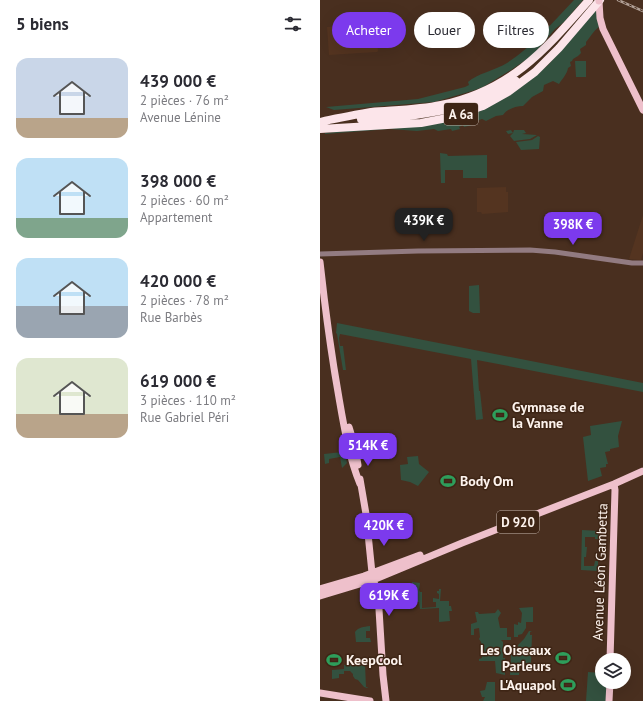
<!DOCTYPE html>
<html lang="fr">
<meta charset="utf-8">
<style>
body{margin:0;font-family:"PT Sans",sans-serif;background:#f2f2f3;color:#2b2b33;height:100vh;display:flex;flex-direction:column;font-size:15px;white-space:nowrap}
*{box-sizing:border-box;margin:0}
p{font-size:13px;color:#7c7c81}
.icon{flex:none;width:22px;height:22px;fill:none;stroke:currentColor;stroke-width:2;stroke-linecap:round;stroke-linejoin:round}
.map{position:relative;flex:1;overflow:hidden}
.details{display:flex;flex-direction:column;background:#fff;width:320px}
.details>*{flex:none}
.guide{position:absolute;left:12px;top:12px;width:251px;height:36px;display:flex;gap:8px}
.buttons{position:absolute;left:275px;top:653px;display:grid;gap:8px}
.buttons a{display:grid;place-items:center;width:36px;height:36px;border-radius:50%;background:#fff;box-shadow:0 4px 16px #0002;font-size:20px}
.price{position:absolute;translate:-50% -34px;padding:0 9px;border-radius:8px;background:#7c3aed;color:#fff;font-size:13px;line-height:26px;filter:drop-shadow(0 1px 2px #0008)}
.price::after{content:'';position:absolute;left:50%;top:24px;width:12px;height:9px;margin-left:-6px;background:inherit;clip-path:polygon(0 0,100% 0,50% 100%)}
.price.on{background:#222;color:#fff}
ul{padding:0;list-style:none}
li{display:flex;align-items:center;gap:12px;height:100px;padding:0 16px}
li span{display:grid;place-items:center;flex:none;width:112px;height:80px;border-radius:12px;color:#555}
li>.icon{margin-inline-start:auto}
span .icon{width:48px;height:48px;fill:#fffc;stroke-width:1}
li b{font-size:17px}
h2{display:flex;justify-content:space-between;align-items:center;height:48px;padding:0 16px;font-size:17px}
.pill{padding:0 14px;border-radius:18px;background:#fff;box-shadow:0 4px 16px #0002;font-size:14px;line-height:36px}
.pill.on{background:#7c3aed;color:#fff}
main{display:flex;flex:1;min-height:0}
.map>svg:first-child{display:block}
</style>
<main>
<section class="details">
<h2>5 biens<svg class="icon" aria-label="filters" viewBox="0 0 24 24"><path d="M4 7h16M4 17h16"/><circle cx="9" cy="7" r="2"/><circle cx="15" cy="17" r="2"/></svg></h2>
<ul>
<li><span style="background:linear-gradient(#c9d6e8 75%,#b9a48a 0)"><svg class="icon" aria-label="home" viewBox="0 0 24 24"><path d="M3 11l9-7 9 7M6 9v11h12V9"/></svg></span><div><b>439 000 €</b><p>2 pièces · 76 m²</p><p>Avenue Lénine</p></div></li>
<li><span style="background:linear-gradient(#bfe0f5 75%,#7fa58c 0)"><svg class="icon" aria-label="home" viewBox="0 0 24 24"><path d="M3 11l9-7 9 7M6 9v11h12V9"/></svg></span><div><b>398 000 €</b><p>2 pièces · 60 m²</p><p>Appartement</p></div></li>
<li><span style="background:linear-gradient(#bfe0f5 60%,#9aa5b1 0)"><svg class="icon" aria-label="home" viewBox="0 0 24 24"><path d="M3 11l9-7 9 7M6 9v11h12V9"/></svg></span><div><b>420 000 €</b><p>2 pièces · 78 m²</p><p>Rue Barbès</p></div></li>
<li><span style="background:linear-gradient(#dfe7d0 70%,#b9a48a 0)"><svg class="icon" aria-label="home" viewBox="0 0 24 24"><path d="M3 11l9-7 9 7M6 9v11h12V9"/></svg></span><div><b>619 000 €</b><p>3 pièces · 110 m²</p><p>Rue Gabriel Péri</p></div></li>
</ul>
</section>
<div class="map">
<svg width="323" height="701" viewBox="0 0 323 701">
<rect width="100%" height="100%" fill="#492f1f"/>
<path fill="#543420" d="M 55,23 L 56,24 L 58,51 L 57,52 L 9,55 L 7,27 Z
M 186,187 L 186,192 L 188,192 L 188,212 L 162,214 L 161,212 L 157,212 L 157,188 Z
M 323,215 L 323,253 L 321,260 L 309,259 Z"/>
<path fill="#33513f" d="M 254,0 L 263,0 L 244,22 L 235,29 L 213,55 L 191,70 L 163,87 L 152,91 L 114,102 L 14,110 L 6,107 L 98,99 L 145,87 L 149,85 L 148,82 C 156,74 176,70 187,63 C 213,46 233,22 254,0 Z
M 277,9 L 279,27 C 273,31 270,38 266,42 L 266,45 L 260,49 L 261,53 L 258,56 L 253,59 L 252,61 L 250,62 L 251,66 L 248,68 C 247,74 243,78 239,84 L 233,81 L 224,85 L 223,91 L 212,97 L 203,106 C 196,106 187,109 183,115 L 176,116 L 166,121 L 162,119 L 151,123 L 152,125 L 144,127 L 143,125 L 139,127 L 140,129 L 132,131 L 131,129 L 118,131 L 114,129 L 97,131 L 70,129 L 5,134 L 5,133 L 120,123 L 215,76 L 228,65 Z
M 255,61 L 266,61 L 266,77 L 256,77 Z
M 191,130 L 193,133 L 194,130 L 204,130 L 206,133 L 202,134 L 217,135 L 210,139 L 194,141 L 190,136 L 193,133 L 188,134 L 186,131 Z
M 218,136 L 220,137 L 219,149 L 201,150 L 196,142 L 212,140 Z
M 120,153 L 127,154 L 128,156 L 167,155 L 167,178 L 143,178 L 143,170 L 125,170 L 125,183 L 121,183 Z
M 159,285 L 160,313 L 153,313 L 149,311 L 149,286 Z
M 17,323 L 323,383 L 323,392 L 157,360 L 159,391 L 160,391 L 163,419 L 156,420 L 151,359 L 20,334 L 19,338 L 20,346 L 23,346 L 26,370 L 23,370 L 17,334 L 16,333 Z
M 302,421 L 298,436 L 299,447 L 290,449 L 290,451 L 285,452 L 288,464 L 286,464 L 286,467 L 280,468 L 282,476 L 268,481 L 263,437 L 271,435 L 270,426 Z
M 22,452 L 25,454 L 27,463 L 22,468 L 20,457 L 9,459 L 9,463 L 5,464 L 4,454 Z
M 98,456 L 99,464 L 109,472 L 98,486 L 90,482 L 81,480 L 80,465 L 88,464 L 87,457 Z
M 262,530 L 280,531 L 279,539 L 275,539 L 275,537 L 265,537 L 265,547 L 267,547 L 266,557 L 264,557 L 264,566 L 274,566 L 275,561 L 278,561 L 278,571 L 261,570 Z
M 92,582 L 100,583 L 99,590 L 100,592 L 102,592 L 102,608 L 116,607 L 116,602 L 113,602 L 113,598 L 119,599 L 119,594 L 117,593 L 117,591 L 119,591 L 119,589 L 121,589 L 120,601 L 129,601 L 129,606 L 131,606 L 132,611 L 129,611 L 130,621 L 119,622 L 119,608 L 100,609 L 99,602 L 96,602 L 95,590 L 93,588 Z
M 213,607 L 213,622 L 206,622 L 206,628 L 202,634 L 198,635 L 198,637 L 194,637 L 194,624 L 198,625 L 198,622 L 201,623 L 202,613 L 199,608 Z
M 178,609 L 181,613 L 178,618 L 180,628 L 187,628 L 187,637 L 191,637 L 191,640 L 181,640 L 183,642 L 183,658 L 185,658 L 185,675 L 176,673 L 175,661 L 159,661 L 159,659 L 162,658 L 160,648 L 162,646 L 161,642 L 159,639 L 160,637 L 159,628 L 154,629 L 154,635 L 151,635 L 151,624 L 157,622 L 155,612 L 158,612 L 159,614 L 175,613 Z
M 50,626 L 50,631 L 46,631 L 46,638 L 50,638 L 51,642 L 36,642 L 35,632 C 39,627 43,627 50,626 Z
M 209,631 L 212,631 L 210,632 L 210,635 L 212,635 L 211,663 L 200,663 L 199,675 L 190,675 L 191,655 L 198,655 L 198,645 L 204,639 Z
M 45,664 L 46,687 L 48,687 L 47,688 L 44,687 L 38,680 L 35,679 L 33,676 L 33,674 L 30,671 L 24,671 L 24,674 L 19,674 L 19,678 L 12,679 L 12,670 L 24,669 L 24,665 Z
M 268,672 L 282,673 L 282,682 L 287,682 L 286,701 L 266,701 Z
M 167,682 L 175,682 L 175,701 L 163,701 L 165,697 L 162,697 L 160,691 L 165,690 Z"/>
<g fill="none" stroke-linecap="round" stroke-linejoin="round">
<path stroke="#927b81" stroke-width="5" d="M 0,254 L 98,251 L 210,250 L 235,252 L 312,263 L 323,263"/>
<path stroke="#eec0cb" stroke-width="7" d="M 279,1 L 280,18 L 283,29 L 323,110
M 0,262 C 5,308 11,353 19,398 C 24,427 29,457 40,484
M 29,427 L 35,447 L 38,465
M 40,479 L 46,514 L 52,573 L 58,598
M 0,589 L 44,576 L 100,555
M 58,593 L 63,675 L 66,701
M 0,596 L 53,580 L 142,543 L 294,484 L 323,471
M 290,660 L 295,490 L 294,484
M 0,693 L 50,701
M 289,701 L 290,682"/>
<path stroke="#fce5ea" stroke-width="8" d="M 41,119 C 96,117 149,111 196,81
M 0,122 C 17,118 34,115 51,112 C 74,110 98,110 121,105 C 191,90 224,51 269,0
M 0,129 L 101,123 L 127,118 L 163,106 L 188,92 L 215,72 L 239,48 L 280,0"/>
<g stroke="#b1a096" stroke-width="2.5">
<path id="rail" d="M 298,0 L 323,11"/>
</g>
<use href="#rail" stroke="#3e2515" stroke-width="1" stroke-dasharray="3" stroke-linecap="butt"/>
<path stroke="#eec0cb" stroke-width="7" d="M 279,1 L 279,0"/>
</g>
<defs>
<g id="stadium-bare" transform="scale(1.2)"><path d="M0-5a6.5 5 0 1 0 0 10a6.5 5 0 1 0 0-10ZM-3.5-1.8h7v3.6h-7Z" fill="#2e9e5b" stroke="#3e2515" stroke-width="2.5" paint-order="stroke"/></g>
</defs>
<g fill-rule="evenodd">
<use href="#stadium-bare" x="180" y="415"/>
<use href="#stadium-bare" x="128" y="481"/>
<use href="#stadium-bare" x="243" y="658"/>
<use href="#stadium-bare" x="14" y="660"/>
<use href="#stadium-bare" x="248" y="685"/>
</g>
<g text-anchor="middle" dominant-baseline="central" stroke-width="3" stroke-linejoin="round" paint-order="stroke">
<g fill="#3e2515" stroke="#c4b5ac" stroke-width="1">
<rect x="124" y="103" width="34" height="22" rx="3"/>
<rect x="177" y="511" width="42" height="22" rx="3"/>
</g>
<g font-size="13" font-weight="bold" fill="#fdf3ed">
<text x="141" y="114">A 6a</text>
<text x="198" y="522">D 920</text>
</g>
<g font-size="14" font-weight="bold" fill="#fdf3ed" stroke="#3e2515" text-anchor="start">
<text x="192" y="407">Gymnase de<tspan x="192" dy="16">la Vanne</tspan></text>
<text x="140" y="481">Body Om</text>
<text x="231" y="650" text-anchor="end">Les Oiseaux<tspan x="231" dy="16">Parleurs</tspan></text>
<text x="26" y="660">KeepCool</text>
<text x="236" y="685" text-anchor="end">L'Aquapol</text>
</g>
<g font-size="14" fill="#fdf3ed" stroke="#3e2515">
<text transform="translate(280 572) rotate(-88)">Avenue Léon Gambetta</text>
</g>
</g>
</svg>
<div class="buttons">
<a><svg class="icon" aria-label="layers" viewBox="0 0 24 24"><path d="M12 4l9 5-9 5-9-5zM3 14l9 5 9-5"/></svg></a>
</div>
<b class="price on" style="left:104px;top:242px">439K €</b>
<b class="price" style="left:253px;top:246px">398K €</b>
<b class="price" style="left:48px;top:467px">514K €</b>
<b class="price" style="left:64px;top:547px">420K €</b>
<b class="price" style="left:69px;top:617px">619K €</b>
<div class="guide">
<a class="pill on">Acheter</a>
<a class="pill">Louer</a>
<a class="pill">Filtres</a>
</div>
</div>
</main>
